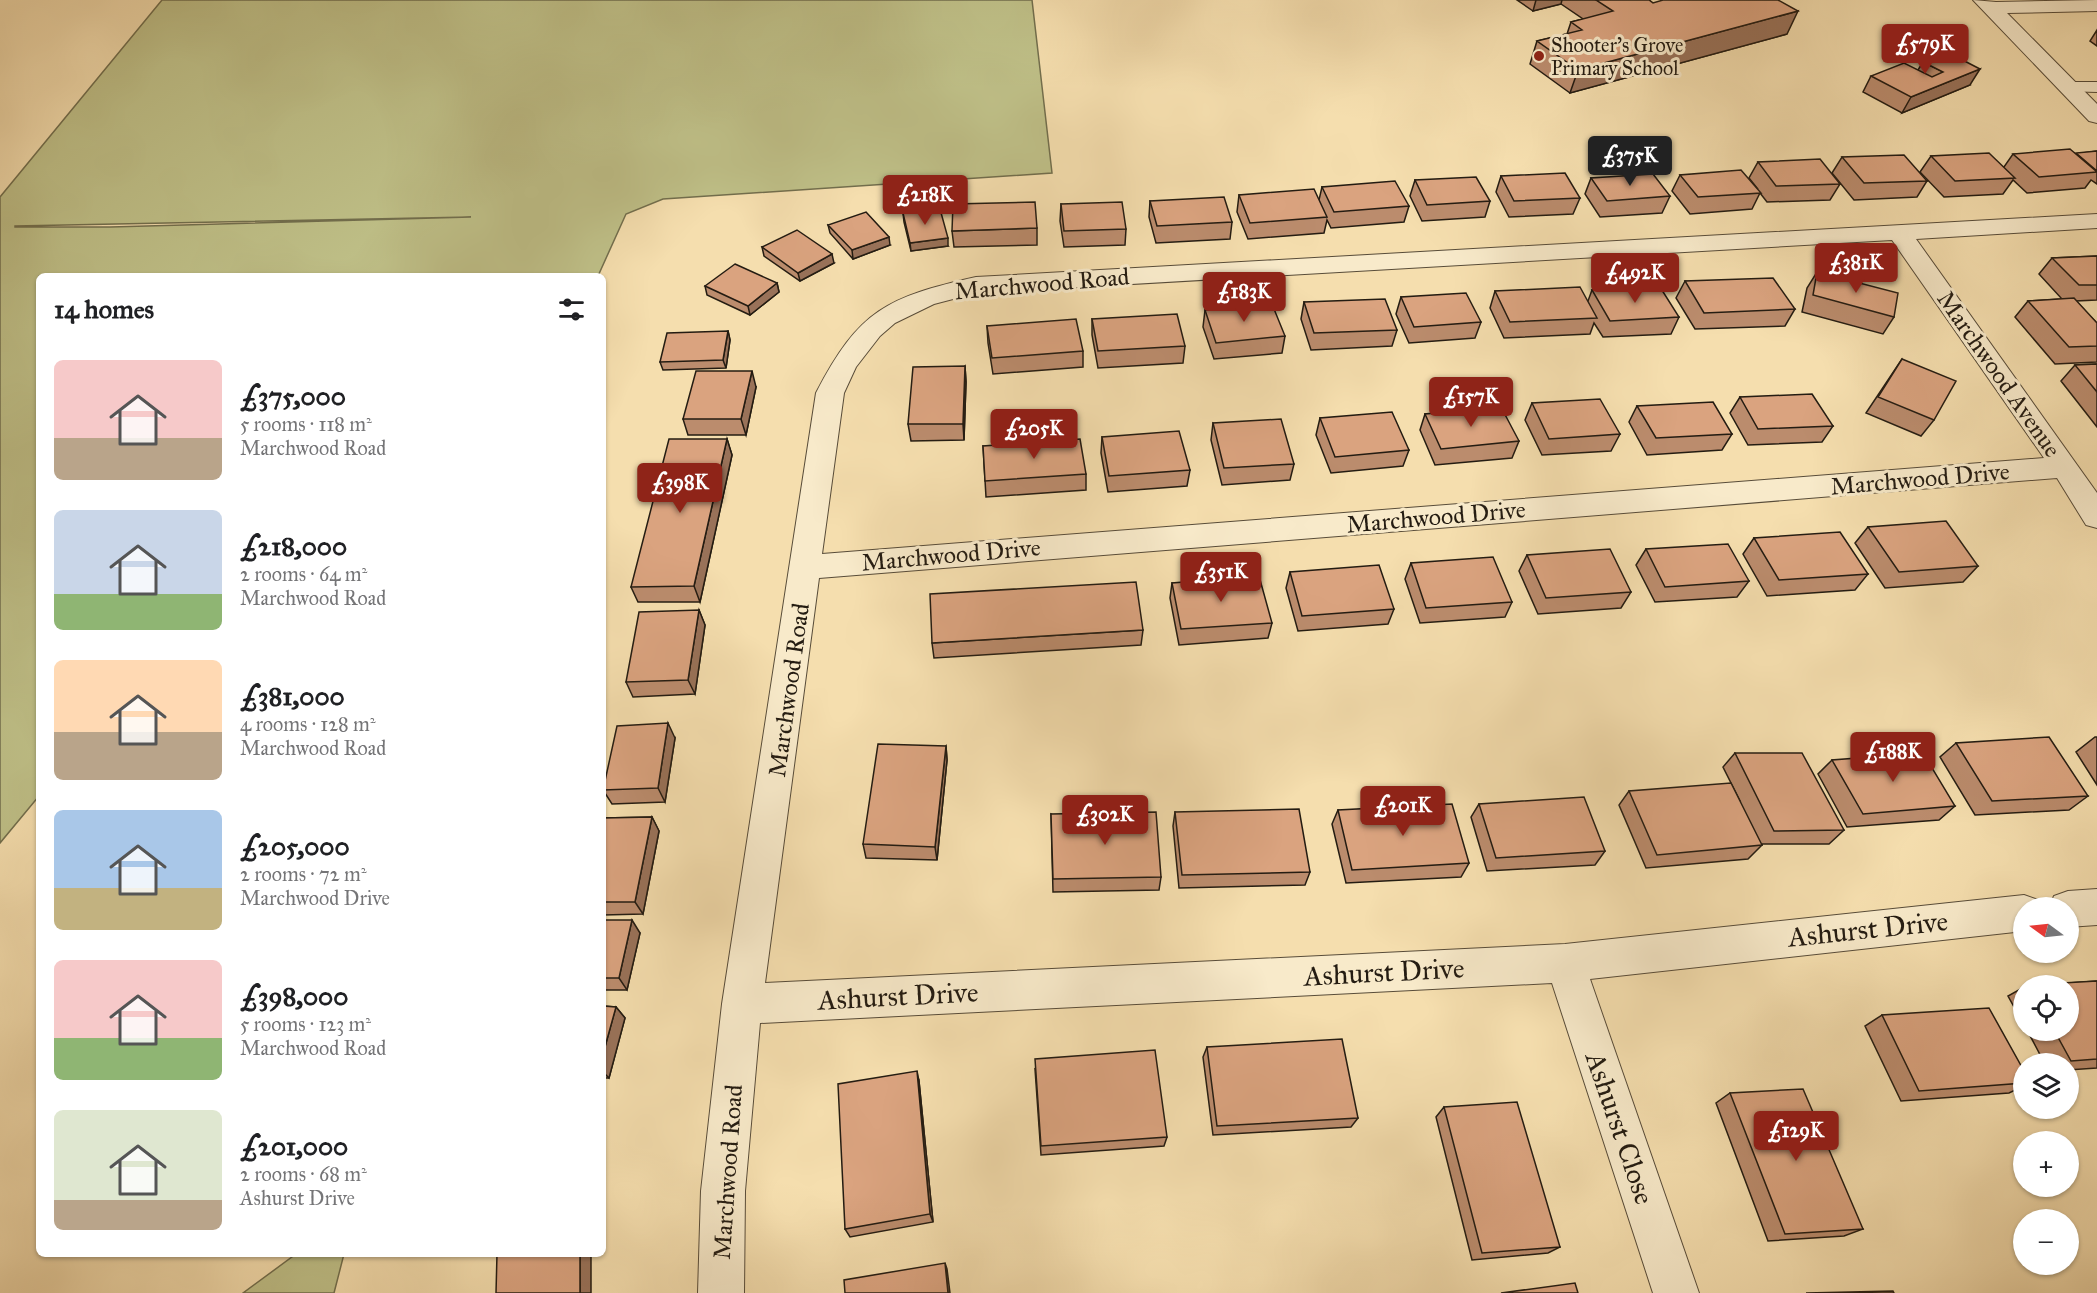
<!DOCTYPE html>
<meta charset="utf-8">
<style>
body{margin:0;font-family:"IM FELL Great Primer",serif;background:#f6f6f6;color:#202124;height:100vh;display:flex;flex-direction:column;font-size:22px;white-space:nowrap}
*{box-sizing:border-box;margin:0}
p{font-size:20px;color:#757577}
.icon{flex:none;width:33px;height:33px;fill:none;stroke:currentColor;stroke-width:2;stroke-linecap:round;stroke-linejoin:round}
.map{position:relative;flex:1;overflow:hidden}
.sheet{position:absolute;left:36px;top:273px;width:570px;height:984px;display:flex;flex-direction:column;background:#fff;border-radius:9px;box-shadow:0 2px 4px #0004}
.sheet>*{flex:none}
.needle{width:39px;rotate:285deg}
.tools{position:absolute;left:2013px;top:897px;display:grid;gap:12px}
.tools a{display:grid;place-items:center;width:66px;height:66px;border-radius:50%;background:#fff;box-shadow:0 2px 4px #0004;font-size:30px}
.price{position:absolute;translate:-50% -51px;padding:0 14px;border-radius:6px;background:#8f2418;color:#fff;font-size:20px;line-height:39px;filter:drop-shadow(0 2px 3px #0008)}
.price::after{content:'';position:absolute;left:50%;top:36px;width:18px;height:14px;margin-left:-9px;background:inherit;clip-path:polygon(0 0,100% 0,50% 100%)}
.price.active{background:#222;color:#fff}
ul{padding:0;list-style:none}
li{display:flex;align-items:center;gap:18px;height:150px;padding:0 18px}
li span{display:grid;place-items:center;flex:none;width:168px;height:120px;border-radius:9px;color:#555}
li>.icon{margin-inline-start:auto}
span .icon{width:72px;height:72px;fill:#fffc;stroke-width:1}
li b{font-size:26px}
h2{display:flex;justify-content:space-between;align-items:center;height:72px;padding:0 18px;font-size:26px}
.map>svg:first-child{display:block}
</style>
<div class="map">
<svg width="2097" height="1293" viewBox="0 0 2097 1293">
<rect width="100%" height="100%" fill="#f5deae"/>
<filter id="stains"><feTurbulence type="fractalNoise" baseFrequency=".00333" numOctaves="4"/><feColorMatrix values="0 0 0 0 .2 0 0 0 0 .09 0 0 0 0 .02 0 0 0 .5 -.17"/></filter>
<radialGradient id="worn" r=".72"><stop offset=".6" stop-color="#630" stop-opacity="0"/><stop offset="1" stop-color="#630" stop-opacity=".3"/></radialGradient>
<path fill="#bfc088" stroke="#726e4d" stroke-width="1.5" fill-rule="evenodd" d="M 162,0 L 1032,0 L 1052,173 L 663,199 L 626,214 L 598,276 L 39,276 L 39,796 L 0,843 L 0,197 ZM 471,217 L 110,227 L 15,227 L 15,226 Z
M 296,1254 L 344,1254 L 334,1293 L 243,1293 Z"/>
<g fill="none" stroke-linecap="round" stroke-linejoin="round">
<g stroke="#584c39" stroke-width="2">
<path id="lane" d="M 2068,82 L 2097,82 L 2097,92 L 2062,91 L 2060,87 L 2062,83 Z"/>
</g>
<g stroke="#584c39" stroke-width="2">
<path id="street" d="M 1973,0 L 1996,2 L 2097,0 L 2097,11 L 2007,13 L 2097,104 L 2097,123 L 2089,121 Z
M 2097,214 L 2097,228 L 1916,239 L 2097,493 L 2097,528 L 2086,525 L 2057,478 L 819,578 L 765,983 L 1565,944 L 2024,895 L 2038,900 L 2041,908 L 2024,908 L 2024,931 L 1590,979 L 1699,1293 L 1653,1293 L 1552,983 L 760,1023 L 745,1191 L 744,1293 L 698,1293 L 701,1191 L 722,1004 L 816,393 C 859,310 887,297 976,277 ZM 1892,240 L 2044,458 L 822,554 L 844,393 L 856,367 L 880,336 L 895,323 L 934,304 L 976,293 Z
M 2097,889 L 2097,925 L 2068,927 L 2068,908 L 2049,908 L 2054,896 L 2068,891 Z"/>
</g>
<use href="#lane" fill="#f8eaca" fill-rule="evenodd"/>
<use href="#street" fill="#f8eaca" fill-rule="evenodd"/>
</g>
<path fill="#bb8c6d" stroke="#241c12" stroke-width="1.5" d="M 1517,0 L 1649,0 L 1653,3 L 1787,34 L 1570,93 L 1530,64 L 1537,41 L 1567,34 L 1571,22 L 1583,19 L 1561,4 L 1533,11 Z
M 2097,30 L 2097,46 L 2090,41 Z
M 1923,62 L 1970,85 L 1902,113 L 1863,92 L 1871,76 L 1918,70 Z
M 2097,151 L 2097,184 L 2091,180 L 2085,188 L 2027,193 L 2013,180 L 2003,194 L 1944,197 L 1920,172 L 1931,156 L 2004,167 L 2013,154 L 2075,154 Z
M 1842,157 L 1927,181 L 1917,197 L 1854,200 L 1832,173 Z
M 1758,162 L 1840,184 L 1830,200 L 1767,202 L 1760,193 L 1752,209 L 1690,214 L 1672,191 L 1680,175 L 1757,188 L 1749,178 Z
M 1501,176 L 1580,198 L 1573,214 L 1509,217 L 1496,192 Z
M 1591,178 L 1670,196 L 1662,213 L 1600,217 L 1585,194 Z
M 1415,180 L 1490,201 L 1485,217 L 1422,221 L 1410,196 Z
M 1322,187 L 1409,206 L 1404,222 L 1331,228 L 1327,220 L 1324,233 L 1248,239 L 1237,212 L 1239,195 L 1319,200 Z
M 1150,201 L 1232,222 L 1230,239 L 1156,243 L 1149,217 Z
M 1061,204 L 1126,229 L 1125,245 L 1064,247 L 1060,221 Z
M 903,213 L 948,246 L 911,251 L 904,222 Z
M 828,225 L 890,245 L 853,259 L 830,233 Z
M 1037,228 L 1037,245 L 954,247 L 952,231 Z
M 762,247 L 834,263 L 800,281 L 764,256 Z
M 2097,256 L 2097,300 L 2076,301 L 2097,323 L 2097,362 L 2055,364 L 2015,317 L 2028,301 L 2062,299 L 2039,274 L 2052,258 Z
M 1817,272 L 1894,317 L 1883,334 L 1802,312 L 1807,288 Z
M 1685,281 L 1795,309 L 1785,326 L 1695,329 L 1676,298 Z
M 777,283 L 779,292 L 750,315 L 707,295 L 705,286 Z
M 1592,290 L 1679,317 L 1671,334 L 1603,337 L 1594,323 L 1590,334 L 1504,338 L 1490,308 L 1495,291 L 1588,301 Z
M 1401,297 L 1481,322 L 1475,338 L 1409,343 L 1396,314 Z
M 1304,302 L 1397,330 L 1392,346 L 1311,350 L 1301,319 Z
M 1205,310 L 1285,336 L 1282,353 L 1214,359 L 1203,327 Z
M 1092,319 L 1185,346 L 1183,363 L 1098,368 L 1092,335 Z
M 987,326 L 1083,351 L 1083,367 L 993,374 L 988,343 Z
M 728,331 L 730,340 L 726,368 L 663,370 L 660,362 Z
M 1902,359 L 1934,420 L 1921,436 L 1866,413 Z
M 2097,364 L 2097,427 L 2061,381 L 2075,365 Z
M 965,366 L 966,382 L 964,440 L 911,441 L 908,424 Z
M 756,387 L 746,435 L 688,435 L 683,419 Z
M 1740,397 L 1833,426 L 1822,442 L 1748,445 L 1730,413 Z
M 1532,403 L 1620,434 L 1611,451 L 1542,455 L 1525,420 Z
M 1637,406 L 1732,434 L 1722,450 L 1647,455 L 1629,422 Z
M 1425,414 L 1519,441 L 1512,458 L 1435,465 L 1420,430 Z
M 1320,418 L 1409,450 L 1403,466 L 1331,473 L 1316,435 Z
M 1213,423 L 1294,464 L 1290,480 L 1222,485 L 1211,440 Z
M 1102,437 L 1190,470 L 1187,486 L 1108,492 L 1101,453 Z
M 727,439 L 732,455 L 700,602 L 638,602 L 631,587 Z
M 983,446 L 1086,474 L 1086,490 L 986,497 Z
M 1868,527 L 1978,566 L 1963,582 L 1885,588 L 1855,543 Z
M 1754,538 L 1868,574 L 1855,590 L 1767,596 L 1743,554 Z
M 1646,549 L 1749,581 L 1737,597 L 1655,602 L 1636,565 Z
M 1527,555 L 1631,592 L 1621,608 L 1538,614 L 1519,571 Z
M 1411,563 L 1512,602 L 1505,617 L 1420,623 L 1405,579 Z
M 1290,572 L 1394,609 L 1388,624 L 1298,631 L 1286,588 Z
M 1172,583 L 1272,623 L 1268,638 L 1179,645 L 1170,598 Z
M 699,610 L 705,625 L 695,694 L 633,697 L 626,682 Z
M 1143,630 L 1141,645 L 934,658 L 932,643 Z
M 2095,737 L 2097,737 L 2097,785 L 2076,752 Z
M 675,738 L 665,802 L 612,804 L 603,790 Z
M 1956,743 L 2088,796 L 2069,810 L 1975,815 L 1940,757 Z
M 946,746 L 947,760 L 937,860 L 866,858 L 863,844 Z
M 1735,753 L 1844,830 L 1829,844 L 1761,844 L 1762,845 L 1748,859 L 1646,868 L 1619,805 L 1629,791 L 1740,801 L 1723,767 Z
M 1832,760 L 1955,806 L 1939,820 L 1847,827 L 1818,774 Z
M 1479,804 L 1605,851 L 1595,865 L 1487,871 L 1471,817 Z
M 1338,810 L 1469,863 L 1461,877 L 1346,883 L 1332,824 Z
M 1175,812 L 1310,872 L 1305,885 L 1179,888 L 1173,826 Z
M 1051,814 L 1161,877 L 1159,890 L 1053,892 Z
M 652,817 L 659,831 L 643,914 L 603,915 L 603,818 Z
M 603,920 L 640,933 L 627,990 L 603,990 Z
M 2097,981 L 2097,1068 L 2068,1070 L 2068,1064 L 2045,1064 L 2027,1030 L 2068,1030 L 2068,986 L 2026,986 Z
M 2024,987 L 2024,1025 L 2008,996 Z
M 603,1006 L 616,1007 L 625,1018 L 609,1078 L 603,1078 Z
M 1882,1015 L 2024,1071 L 2024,1086 L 2009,1093 L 1901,1101 L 1865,1026 Z
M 1207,1047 L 1358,1118 L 1351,1127 L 1213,1135 L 1203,1057 Z
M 1035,1069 L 1167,1137 L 1164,1146 L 1041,1155 Z
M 919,1081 L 933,1222 L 850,1237 L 845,1229 Z
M 1730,1093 L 1863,1229 L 1844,1236 L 1768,1241 L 1716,1103 Z
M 1444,1107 L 1560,1247 L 1548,1253 L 1472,1260 L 1436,1117 Z"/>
<path fill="#997259" stroke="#241c12" stroke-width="1.5" d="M 1536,0 L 1562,0 L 1561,4 L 1533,11 Z
M 1798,11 L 1787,34 L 1570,93 L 1578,70 Z
M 1980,69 L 1970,85 L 1902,113 L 1911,97 Z
M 889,237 L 890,245 L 853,259 L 852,250 Z
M 948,238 L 948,246 L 911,251 L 910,243 Z
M 832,254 L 834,263 L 800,281 L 798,273 Z
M 777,283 L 779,292 L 750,315 L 748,306 Z
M 728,331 L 730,340 L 726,368 L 723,360 Z
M 965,366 L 966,382 L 964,440 L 963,424 Z
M 752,371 L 756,387 L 746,435 L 741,419 Z
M 727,439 L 732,455 L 700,602 L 694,586 Z
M 699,610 L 705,625 L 695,694 L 688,680 Z
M 668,723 L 675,738 L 665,802 L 658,788 Z
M 946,746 L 947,760 L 937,860 L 935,847 Z
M 652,817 L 659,831 L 643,914 L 635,902 Z
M 632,920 L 640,933 L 627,990 L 619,978 Z
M 616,1007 L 625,1018 L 609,1078 L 603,1072 L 603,1054 Z
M 917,1071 L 919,1081 L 933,1222 L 930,1214 Z
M 603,1095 L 605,1097 L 603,1109 Z
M 580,1254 L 591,1254 L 591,1293 L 580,1293 Z
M 945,1263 L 947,1269 L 950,1293 L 948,1293 Z"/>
<path fill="#daa37f" stroke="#241c12" stroke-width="1.5" d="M 1596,0 L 1649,0 L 1653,3 L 1663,0 L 1778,0 L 1798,11 L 1578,70 L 1537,41 L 1582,30 L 1571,22 L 1613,11 Z
M 1947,52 L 1980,69 L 1911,97 L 1871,76 L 1904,63 L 1932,77 L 1943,72 L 1923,62 Z
M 2070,149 L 2097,172 L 2039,177 L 2013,154 Z
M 2097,151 L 2097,171 L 2076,153 Z
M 1989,153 L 2015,178 L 1955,181 L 1931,156 Z
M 1904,155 L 1927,181 L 1864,183 L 1842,157 Z
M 1820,159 L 1840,184 L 1776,186 L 1758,162 Z
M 1741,170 L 1761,193 L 1698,197 L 1680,175 Z
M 1565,173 L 1580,198 L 1514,201 L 1501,176 Z
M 1653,174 L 1670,196 L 1607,201 L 1591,178 Z
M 1476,177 L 1490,201 L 1427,205 L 1415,180 Z
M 1395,181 L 1409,206 L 1334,212 L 1322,187 Z
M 1314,189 L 1327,217 L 1250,223 L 1239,195 Z
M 1224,197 L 1232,222 L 1157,226 L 1150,201 Z
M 1035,202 L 1037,228 L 952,231 L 953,204 Z
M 1122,202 L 1126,229 L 1064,231 L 1061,204 Z
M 940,209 L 948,238 L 910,243 L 903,213 Z
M 866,212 L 889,237 L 852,250 L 828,225 Z
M 797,230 L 832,254 L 798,273 L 762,247 Z
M 2097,256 L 2097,285 L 2079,285 L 2052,258 Z
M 735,264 L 777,283 L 748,306 L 705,286 Z
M 1817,272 L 1898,293 L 1894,317 L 1813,295 Z
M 1773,278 L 1795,309 L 1704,313 L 1685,281 Z
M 1580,287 L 1597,318 L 1510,322 L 1495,291 Z
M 1660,287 L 1679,317 L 1610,321 L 1592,290 Z
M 1466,293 L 1481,322 L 1414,327 L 1401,297 Z
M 2074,298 L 2097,323 L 2097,346 L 2069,347 L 2028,301 Z
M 1385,299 L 1397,330 L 1314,333 L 1304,302 Z
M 1272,304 L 1285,336 L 1216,343 L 1205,310 Z
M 1177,314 L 1185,346 L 1098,351 L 1092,319 Z
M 1076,319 L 1083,351 L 992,358 L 987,326 Z
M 728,331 L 723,360 L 660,362 L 667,333 Z
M 1902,359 L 1956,381 L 1934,420 L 1878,397 Z
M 2097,364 L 2097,392 L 2075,365 Z
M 965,366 L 963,424 L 908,424 L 913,367 Z
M 696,371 L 752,371 L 741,419 L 683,419 Z
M 1812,394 L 1833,426 L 1758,429 L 1740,397 Z
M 1600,399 L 1620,434 L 1549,439 L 1532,403 Z
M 1713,402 L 1732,434 L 1656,438 L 1637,406 Z
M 1501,407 L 1519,441 L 1441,449 L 1425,414 Z
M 1392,412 L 1409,450 L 1335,457 L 1320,418 Z
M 1281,419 L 1294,464 L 1224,468 L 1213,423 Z
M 1179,431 L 1190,470 L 1109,476 L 1102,437 Z
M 669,439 L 727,439 L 694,586 L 631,587 Z
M 1080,439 L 1086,474 L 985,481 L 983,446 Z
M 1946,521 L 1978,566 L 1899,572 L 1868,527 Z
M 1840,532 L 1868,574 L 1779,580 L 1754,538 Z
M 1728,544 L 1749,581 L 1665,587 L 1646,549 Z
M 1610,549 L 1631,592 L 1546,598 L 1527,555 Z
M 1493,557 L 1512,602 L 1426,608 L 1411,563 Z
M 1379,565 L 1394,609 L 1302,616 L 1290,572 Z
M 1259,576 L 1272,623 L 1181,629 L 1172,583 Z
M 1136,582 L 1143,630 L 932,643 L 930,594 Z
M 699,610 L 688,680 L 626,682 L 639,612 Z
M 668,723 L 658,788 L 603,790 L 617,726 Z
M 2049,737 L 2088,796 L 1992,801 L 1956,743 Z
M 878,744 L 946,746 L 935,847 L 863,844 Z
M 1735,753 L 1802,753 L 1844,830 L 1774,831 Z
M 1923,753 L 1955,806 L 1863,814 L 1832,760 Z
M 1731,783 L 1762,845 L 1657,855 L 1629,791 Z
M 1584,797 L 1605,851 L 1496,858 L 1479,804 Z
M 1452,804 L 1469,863 L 1352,870 L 1338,810 Z
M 1299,809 L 1310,872 L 1182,875 L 1175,812 Z
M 1156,812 L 1161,877 L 1053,879 L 1051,814 Z
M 652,817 L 635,902 L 603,902 L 603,818 Z
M 603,920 L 632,920 L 619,978 L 603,978 Z
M 2097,981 L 2097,1059 L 2071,1061 L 2054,1030 L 2068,1030 L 2068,986 L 2028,985 Z
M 603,1006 L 616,1007 L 603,1054 Z
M 1989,1008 L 2024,1071 L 2024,1083 L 1919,1091 L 1882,1015 Z
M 1342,1039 L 1358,1118 L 1217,1126 L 1207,1047 Z
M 1155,1050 L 1167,1137 L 1041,1146 L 1035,1059 Z
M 917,1071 L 930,1214 L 845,1229 L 838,1084 Z
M 1803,1089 L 1863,1229 L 1785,1234 L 1730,1093 Z
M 1517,1102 L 1560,1247 L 1482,1253 L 1444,1107 Z
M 497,1254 L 580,1254 L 580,1293 L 496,1293 Z
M 945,1263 L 948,1293 L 845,1293 L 844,1280 Z
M 1575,1283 L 1578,1293 L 1501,1293 Z
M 1893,1291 L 1894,1293 L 1806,1293 Z"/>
<circle fill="#8f2418" stroke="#f8eaca" stroke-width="2" cx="1539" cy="56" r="6"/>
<g text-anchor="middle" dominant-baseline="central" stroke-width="6" stroke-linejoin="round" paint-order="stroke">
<g font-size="20" fill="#241c12" stroke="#f8eaca" text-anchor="start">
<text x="1551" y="45">Shooter's Grove<tspan x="1551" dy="23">Primary School</tspan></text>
</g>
<g font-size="24" fill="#241c12" stroke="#f8eaca">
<text transform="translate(1042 284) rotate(-5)">Marchwood Road</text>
<text transform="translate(1999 374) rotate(55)">Marchwood Avenue</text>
<text transform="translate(1920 479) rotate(-5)">Marchwood Drive</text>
<text transform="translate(1436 517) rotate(-5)">Marchwood Drive</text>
<text transform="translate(951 555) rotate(-5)">Marchwood Drive</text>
<text transform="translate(789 690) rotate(-82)">Marchwood Road</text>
<text transform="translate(728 1172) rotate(-86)">Marchwood Road</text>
</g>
<g font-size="28" fill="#241c12" stroke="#f8eaca">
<text transform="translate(1868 929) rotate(-6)">Ashurst Drive</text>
<text transform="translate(1384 972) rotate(-3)">Ashurst Drive</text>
<text transform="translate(898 996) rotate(-3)">Ashurst Drive</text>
<text transform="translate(1620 1128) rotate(71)">Ashurst Close</text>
</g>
</g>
<rect width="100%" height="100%" filter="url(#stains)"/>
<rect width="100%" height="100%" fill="url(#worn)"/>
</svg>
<div class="tools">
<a><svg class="needle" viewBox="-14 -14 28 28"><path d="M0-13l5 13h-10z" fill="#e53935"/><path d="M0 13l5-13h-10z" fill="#757577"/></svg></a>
<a><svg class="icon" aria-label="locate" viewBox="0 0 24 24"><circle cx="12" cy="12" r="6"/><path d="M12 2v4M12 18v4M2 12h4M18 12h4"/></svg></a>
<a><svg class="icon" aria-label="layers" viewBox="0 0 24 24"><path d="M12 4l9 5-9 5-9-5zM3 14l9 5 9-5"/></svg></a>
<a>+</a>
<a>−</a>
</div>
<b class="price" style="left:1925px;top:75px">£579K</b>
<b class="price active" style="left:1630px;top:187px">£375K</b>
<b class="price" style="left:925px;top:226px">£218K</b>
<b class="price" style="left:1856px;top:294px">£381K</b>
<b class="price" style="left:1635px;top:304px">£492K</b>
<b class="price" style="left:1244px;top:323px">£183K</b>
<b class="price" style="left:1471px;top:428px">£157K</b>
<b class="price" style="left:1034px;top:460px">£205K</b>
<b class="price" style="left:680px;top:514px">£398K</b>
<b class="price" style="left:1221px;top:603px">£351K</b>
<b class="price" style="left:1893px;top:783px">£188K</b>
<b class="price" style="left:1403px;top:837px">£201K</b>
<b class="price" style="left:1105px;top:846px">£302K</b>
<b class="price" style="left:1796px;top:1162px">£129K</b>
<section class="sheet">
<h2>14 homes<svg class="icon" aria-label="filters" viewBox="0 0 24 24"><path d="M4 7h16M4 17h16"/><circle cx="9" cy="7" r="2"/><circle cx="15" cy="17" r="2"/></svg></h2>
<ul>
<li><span style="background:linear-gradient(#f6c9c9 65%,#b9a48a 0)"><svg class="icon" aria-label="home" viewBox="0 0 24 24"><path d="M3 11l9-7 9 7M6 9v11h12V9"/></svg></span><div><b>£375,000</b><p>5 rooms · 118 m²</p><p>Marchwood Road</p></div></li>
<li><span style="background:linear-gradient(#c9d6e8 70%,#8fb573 0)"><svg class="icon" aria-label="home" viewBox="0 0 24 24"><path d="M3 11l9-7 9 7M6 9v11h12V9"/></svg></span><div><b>£218,000</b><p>2 rooms · 64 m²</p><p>Marchwood Road</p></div></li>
<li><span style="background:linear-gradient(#ffd9b3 60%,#b9a48a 0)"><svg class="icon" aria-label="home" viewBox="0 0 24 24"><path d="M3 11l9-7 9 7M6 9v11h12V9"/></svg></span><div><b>£381,000</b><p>4 rooms · 128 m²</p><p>Marchwood Road</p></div></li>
<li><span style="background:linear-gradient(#a9c7e8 65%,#c2b280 0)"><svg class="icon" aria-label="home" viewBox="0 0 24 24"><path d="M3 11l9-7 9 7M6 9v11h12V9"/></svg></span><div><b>£205,000</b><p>2 rooms · 72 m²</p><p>Marchwood Drive</p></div></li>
<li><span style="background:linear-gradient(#f6c9c9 65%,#8fb573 0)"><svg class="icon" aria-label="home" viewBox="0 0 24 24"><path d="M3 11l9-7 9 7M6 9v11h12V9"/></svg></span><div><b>£398,000</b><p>5 rooms · 123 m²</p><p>Marchwood Road</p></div></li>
<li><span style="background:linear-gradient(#dfe7d0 75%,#b9a48a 0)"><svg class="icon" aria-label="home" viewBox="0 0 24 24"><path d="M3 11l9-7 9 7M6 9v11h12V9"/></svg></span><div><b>£201,000</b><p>2 rooms · 68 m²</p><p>Ashurst Drive</p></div></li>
</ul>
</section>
</div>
